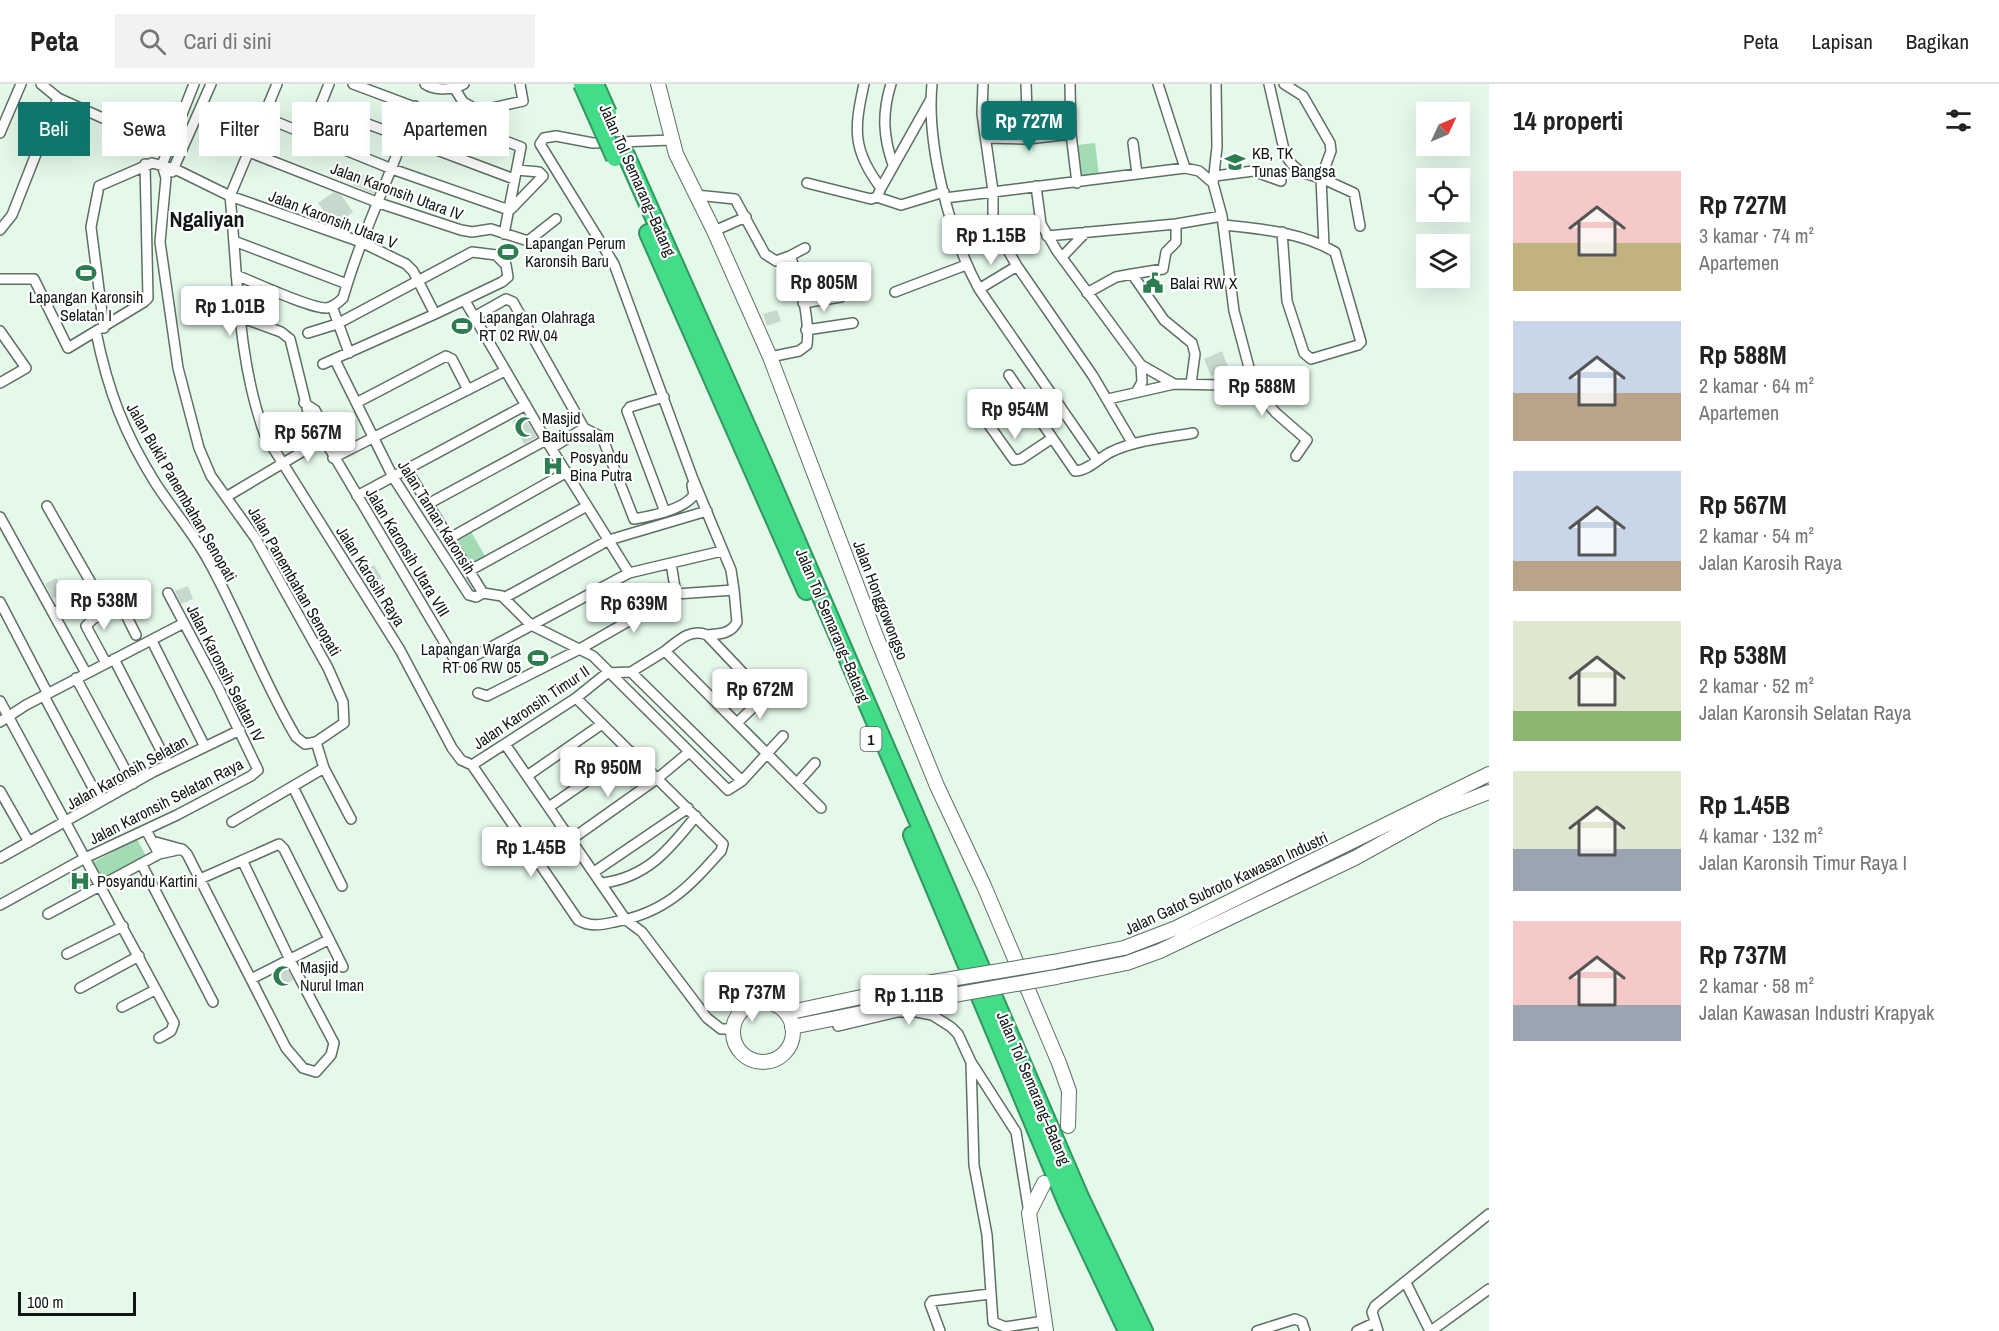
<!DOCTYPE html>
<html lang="id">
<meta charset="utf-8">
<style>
body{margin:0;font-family:"Archivo Narrow",sans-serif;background:#f2f2f2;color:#222;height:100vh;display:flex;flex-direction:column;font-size:22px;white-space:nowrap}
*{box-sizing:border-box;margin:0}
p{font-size:20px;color:#767676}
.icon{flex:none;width:33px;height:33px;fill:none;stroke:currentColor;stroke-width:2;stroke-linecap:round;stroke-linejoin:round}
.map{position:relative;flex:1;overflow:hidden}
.side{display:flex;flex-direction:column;background:#fff;width:510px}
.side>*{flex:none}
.hud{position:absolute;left:18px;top:18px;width:570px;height:54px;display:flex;gap:12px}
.needle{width:39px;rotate:46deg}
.buttons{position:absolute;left:1416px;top:18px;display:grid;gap:12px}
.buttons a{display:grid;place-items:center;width:54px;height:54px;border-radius:0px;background:#fff;box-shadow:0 6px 24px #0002;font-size:30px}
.scale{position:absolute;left:18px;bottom:15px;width:118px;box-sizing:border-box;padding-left:6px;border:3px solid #111813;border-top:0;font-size:16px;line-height:21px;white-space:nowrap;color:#111813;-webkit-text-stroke:4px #fff;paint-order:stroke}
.price{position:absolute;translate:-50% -51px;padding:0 14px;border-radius:6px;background:#fff;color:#222;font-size:20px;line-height:39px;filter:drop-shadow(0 2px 3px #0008)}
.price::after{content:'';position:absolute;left:50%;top:36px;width:18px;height:14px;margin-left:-9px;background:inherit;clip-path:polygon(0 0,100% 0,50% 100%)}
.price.on{background:#0f766e;color:#fff}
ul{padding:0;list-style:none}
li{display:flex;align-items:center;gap:18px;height:150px;padding:0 24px}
li span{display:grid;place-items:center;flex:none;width:168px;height:120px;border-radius:0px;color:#555}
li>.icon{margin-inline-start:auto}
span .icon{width:72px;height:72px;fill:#fffc;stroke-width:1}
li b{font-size:26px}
h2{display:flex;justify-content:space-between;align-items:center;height:72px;padding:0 24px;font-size:26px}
.pill{padding:0 21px;border-radius:0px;background:#fff;box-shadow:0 6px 24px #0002;font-size:21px;line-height:54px}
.pill.on{background:#0f766e;color:#fff}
header{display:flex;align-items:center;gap:36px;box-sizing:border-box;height:84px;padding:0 30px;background:#fff;border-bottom:2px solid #e0e0e0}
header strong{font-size:28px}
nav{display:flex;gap:33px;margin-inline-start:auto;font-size:21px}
.search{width:420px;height:54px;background:#f2f2f2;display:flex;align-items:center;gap:15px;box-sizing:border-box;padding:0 21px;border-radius:0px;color:#767676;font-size:22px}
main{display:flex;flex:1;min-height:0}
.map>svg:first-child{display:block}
</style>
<header>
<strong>Peta</strong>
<div class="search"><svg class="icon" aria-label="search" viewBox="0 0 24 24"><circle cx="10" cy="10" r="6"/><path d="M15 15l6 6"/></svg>Cari di sini</div>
<nav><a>Peta</a><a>Lapisan</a><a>Bagikan</a></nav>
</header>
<main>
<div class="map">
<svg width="1489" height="1247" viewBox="0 0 1489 1247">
<rect width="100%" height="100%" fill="#e5f9eb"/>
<path fill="#a2dbb4" d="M 1095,59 L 1099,91 L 1082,93 L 1078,61 Z
M 470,446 L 485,472 L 472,480 L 457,454 Z
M 137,755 L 148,776 L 101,800 L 90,780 Z"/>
<path fill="#c6d9cc" d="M 357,89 L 379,97 L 374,110 L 353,101 Z
M 334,108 L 341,111 L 353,128 L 335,142 L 318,119 Z
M 777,226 L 781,237 L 767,242 L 763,230 Z
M 1222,267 L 1229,285 L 1211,292 L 1204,275 Z
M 523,331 L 537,353 L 524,360 L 512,337 Z
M 374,481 L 382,494 L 368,503 L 360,490 Z
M 56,494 L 64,508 L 53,515 L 45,500 Z
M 641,500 L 644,513 L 641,513 L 642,517 L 632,519 L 627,506 L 629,503 Z
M 188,502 L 193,515 L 181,520 L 175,507 Z
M 629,676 L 647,694 L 631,705 L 617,684 Z
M 85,788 L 91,799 L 74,808 L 68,796 Z
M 287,884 L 293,896 L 280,903 L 274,891 Z"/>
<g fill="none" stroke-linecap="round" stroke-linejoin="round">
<g stroke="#5e6f63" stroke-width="12">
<path id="street" d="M 41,0 L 58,14 L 116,40
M 194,0 L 162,81 L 166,94 L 160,158 L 178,284 L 199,364 L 211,392 L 256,455 L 328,584 L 343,618 L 344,639 L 316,658 L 324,684 L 232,738
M 353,0 L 521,63 L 504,150
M 425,0 C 435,7 453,6 464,0
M 864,0 C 854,45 852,66 881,104 L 931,15
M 891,0 C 882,29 883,52 893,81
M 932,0 C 926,60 950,152 979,205 L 1097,376
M 983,0 L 982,30 L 993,107 L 993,133 L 999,151 L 1017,182 L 1093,292 L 1133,360
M 1026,0 L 1028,55
M 1070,0 L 1071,50 L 1077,99
M 1158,0 L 1185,84
M 1216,0 L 1217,63 L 1213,99 L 1222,132 L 1234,227 L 1251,291 L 1261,312 L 1276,329 L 1307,356 L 1296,372
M 1269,0 L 1285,70 C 1294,87 1304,90 1321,94 L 1324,162
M 1284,0 L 1303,12 L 1330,59 L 1331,67 L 1321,94 L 1354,109 L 1360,142
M 455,5 L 463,18 L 479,27 L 523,17 L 520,0
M 320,22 L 514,95
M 264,33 L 392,85 L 509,126
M 0,49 L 21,0
M 308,52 L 329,0
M 986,54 L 1028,55 L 1071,50
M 672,56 L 593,59 L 556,52 L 544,54 L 540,60 L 614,180 L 693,395 L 731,486 L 734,506
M 1133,59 L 1137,90
M 249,68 L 379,119 L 461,146 L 472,148 L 491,145 L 528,157 L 556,135
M 172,88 L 211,0
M 1215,92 L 1253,87 L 1281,97
M 807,99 L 871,115 L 877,113 L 881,104
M 1036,102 L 1041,140 L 1057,167 L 1141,281 L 1174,300
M 696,111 L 735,115 L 765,170 L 776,177 L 790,172 C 800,196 810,234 807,261 L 799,267 L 770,273
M 877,113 L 901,121 L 944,108
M 945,114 L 1185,84 L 1199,87 L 1213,99
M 511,125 L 543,92 L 539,88 L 517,86
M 1223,141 C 1261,145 1302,148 1335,168 L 1361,258 L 1358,261 L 1311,275 L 1304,269 L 1287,217 L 1282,148
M 0,146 L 12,131 L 58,14
M 714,147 L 746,133
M 1047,152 L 1176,140 L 1222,132
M 234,157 L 347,200
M 790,172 L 805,164
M 1062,173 L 1086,148
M 1132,190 L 1163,185 L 1166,168 L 1176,158 L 1176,140
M 236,191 C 254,198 311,225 327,224 C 333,223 339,218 343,214 C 362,148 393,87 415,22
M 0,195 L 34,195 L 68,264 L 144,218 L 148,214 L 145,80
M 979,205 L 1017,182
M 895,208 L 966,181
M 1087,209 L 1116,193 L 1132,190 L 1164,236 L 1192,259 L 1195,270 L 1191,300
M 465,217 L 546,356 L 629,489
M 803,219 L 841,213
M 332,222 L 349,269
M 240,233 L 281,248 L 290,255 L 308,328 L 456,578 L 465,577 L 629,489 L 722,467
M 474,233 L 506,215 L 513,218 L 584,344 L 552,364
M 104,244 L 91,143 L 99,102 L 152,79 L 175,85 L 230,112 L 277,0
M 806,246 L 853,239
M 0,247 L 26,284 L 0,299
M 96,248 C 108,307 124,349 156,400 C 173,426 193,449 208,476 C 240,533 262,596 296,653 L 305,660 L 316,658
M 308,249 L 337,240 L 472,168 L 496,171 L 506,181 L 508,193 L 502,198 L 435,230 L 413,187 L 406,180 L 361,158 L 230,112 C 238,191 237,276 265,351 L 400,566 L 452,664 L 461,676 L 472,681
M 335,276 L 393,393 L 469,511 L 476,513 L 483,509 L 502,512 L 531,541 L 593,572 L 728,706 L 742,697 L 783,652
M 323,280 L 435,230
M 1009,291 L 1075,387 C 1088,387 1100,373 1111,368 C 1136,356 1166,354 1193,349
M 1137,307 L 1142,298 L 1141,281
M 664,313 L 630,323 L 627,327 L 665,428
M 1108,315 L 1174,300 L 1221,301 L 1251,291
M 358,318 L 446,272 L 452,275 L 468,306
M 304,319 L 315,326 L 338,371
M 984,334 L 1014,376 L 1021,375 L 1051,355
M 584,344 L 602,353 L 634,435 C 652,432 683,426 694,411 L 692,401
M 333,374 L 505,287
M 407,386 L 483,509
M 357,412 L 526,321
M 226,413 L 322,356
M 428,420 L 546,356
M 47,422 L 94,504 L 85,514 L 53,529
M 0,433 L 86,589
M 450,454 L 567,388
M 671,479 L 676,510 L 734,506 L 737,538 C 731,550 719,550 707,551
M 469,487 L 587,422
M 116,511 L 136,551
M 504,514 L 609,456 L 707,427
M 0,518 L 48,610
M 152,557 L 205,663
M 665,567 C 678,557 690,544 707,551 L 763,610 L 763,614 L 738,638
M 114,575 L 168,680
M 106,579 L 86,542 L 93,535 L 121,521
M 631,588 L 742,697
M 76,594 L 133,700
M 478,609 L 487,612 L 578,566 L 676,510
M 44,612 L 100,717
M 0,617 L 174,939 L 171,947 L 159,954
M 0,638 L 26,621 L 184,539
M 505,660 L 626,836 L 642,848 L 707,934 L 721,945 L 733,945
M 472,681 L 578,836 C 590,843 601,841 614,838 C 665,829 688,804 721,767 L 723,760 L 576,614
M 472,681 L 576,614 L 607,589 L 631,588 L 665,567 L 821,724
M 324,684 L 351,735
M 527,692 L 602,640
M 798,698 L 815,679
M 293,703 L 342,802
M 0,707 L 29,758
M 549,723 L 630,667
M 152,757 L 181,765
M 159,770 L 182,765 L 187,770 L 286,964 L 303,984 L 316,988 L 331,971 L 334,959 L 290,876 L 243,778
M 0,774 L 153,688 L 240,646
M 538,779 L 658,694 L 688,669
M 142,781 L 213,918
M 594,788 L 688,724
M 200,795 L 279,760 L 284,765 L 343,883
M 603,799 C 647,793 669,766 696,732
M 0,821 L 85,774 L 177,731 L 251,692 L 258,686 L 218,603 L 168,509
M 48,830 L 159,770 L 146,746
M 67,870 L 123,842
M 251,895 L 328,856
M 80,904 L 139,872
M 122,923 L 155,906
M 835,933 L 838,942 L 897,928 L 917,928 L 932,931 L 951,943 L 958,950 L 971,978 L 1016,1048 L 1029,1129
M 971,978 L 974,1081 L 987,1151 L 993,1238 L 1005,1243 L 1044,1237
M 1406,1199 L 1430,1247
M 940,1247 L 930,1220 L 932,1217 L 990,1210
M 1257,1247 L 1295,1235 L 1302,1238 L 1305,1247
M 1357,1247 L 1374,1239
M 1378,1247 L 1372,1228 L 1375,1222 L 1489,1130
M 1431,1247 L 1489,1205"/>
</g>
<g stroke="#5e6f63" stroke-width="16">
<path id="secondary" d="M 658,0 L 676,70 L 714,147 L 770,273 L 876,552 L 937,702 L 984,802 L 1059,979 L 1069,1007 L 1068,1042
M 1053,878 L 1124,864 L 1176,844 L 1489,690
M 1056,893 L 1127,879 L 1160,867 L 1355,774 L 1438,728 L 1489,708
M733 948a30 30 0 1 1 60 0a30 30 0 1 1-60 0Z
M 786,929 L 927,899
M 792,943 L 931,915
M 1044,1099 L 1029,1129 L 1046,1247"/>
</g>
<g stroke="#32975f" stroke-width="20">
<path id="highway" d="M 626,71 L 765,383 L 1080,1113 L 1144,1247
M 648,149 L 806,507
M 912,751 L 1068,1122 L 1127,1247"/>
</g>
<use href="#street" stroke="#fff" stroke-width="9"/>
<use href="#secondary" stroke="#fff" stroke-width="14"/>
<use href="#highway" stroke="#43dc88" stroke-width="16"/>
<g stroke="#5e6f63" stroke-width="16" stroke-linecap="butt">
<path id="secondary-bridge" d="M 927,899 L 1053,878
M 931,915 L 1056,893"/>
</g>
<g stroke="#32975f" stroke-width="20" stroke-linecap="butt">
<path id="highway-bridge" d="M 582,0 L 615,74
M 595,0 L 608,29"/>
</g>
<use href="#secondary-bridge" stroke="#fff" stroke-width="14"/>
<use href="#highway-bridge" stroke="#43dc88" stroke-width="16"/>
</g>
<defs>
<g id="school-bare" transform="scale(1.62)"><path d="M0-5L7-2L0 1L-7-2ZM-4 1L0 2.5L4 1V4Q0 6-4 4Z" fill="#2c7d4f" stroke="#fff" stroke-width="2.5" paint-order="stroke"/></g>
<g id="stadium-bare" transform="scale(1.62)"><path d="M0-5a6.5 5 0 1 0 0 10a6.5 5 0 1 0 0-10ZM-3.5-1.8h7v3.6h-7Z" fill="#2c7d4f" stroke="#fff" stroke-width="2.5" paint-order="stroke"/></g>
<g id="civic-bare" transform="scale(1.62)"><path d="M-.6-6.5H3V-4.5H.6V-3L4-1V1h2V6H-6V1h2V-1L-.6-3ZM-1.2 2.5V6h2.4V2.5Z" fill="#2c7d4f" stroke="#fff" stroke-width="2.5" paint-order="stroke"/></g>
<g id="mosque-bare" transform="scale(1.62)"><path d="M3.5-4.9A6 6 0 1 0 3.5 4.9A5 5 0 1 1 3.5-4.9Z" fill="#2c7d4f" stroke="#fff" stroke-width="2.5" paint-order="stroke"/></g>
<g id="hospital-bare" transform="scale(1.62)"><path d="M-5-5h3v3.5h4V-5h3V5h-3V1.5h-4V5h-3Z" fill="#2c7d4f" stroke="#fff" stroke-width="2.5" paint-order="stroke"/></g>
</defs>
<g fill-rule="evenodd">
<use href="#school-bare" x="1235" y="78"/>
<use href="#stadium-bare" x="508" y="168"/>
<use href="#stadium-bare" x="86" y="189"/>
<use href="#civic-bare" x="1153" y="199"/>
<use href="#stadium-bare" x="462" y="242"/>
<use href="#mosque-bare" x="525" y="343"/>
<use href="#hospital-bare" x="553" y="382"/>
<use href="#stadium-bare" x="538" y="574"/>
<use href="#hospital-bare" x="80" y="797"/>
<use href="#mosque-bare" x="283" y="892"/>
</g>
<g text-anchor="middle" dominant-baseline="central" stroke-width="4.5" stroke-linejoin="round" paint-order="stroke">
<rect fill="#fff" stroke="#585d5a" stroke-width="1.5" x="860.5" y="643" width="21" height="24" rx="4.5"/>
<g font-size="15" font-weight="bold" fill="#111813">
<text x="871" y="655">1</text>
</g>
<g font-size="16" fill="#111813" stroke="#fff" text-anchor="start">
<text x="1252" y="69">KB, TK<tspan x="1252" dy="18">Tunas Bangsa</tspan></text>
<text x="525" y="159">Lapangan Perum<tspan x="525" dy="18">Karonsih Baru</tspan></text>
<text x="1170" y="199">Balai RW X</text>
<text x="86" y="213" text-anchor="middle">Lapangan Karonsih<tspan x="86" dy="18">Selatan I</tspan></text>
<text x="479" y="233">Lapangan Olahraga<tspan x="479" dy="18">RT 02 RW 04</tspan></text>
<text x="542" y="334">Masjid<tspan x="542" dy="18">Baitussalam</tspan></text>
<text x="570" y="373">Posyandu<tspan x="570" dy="18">Bina Putra</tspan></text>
<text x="521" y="565" text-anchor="end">Lapangan Warga<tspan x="521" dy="18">RT 06 RW 05</tspan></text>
<text x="97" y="797">Posyandu Kartini</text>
<text x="300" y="883">Masjid<tspan x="300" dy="18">Nurul Iman</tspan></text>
</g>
<g font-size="16" fill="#111813" stroke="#fff">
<text transform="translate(638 96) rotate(66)">Jalan Tol Semarang–Batang</text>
<text transform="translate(397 107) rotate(20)">Jalan Karonsih Utara IV</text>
<text transform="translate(333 135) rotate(21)">Jalan Karonsih Utara V</text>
<text transform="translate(182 408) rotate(60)">Jalan Bukit Panembahan Senopati</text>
<text transform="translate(437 433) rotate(58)">Jalan Taman Karonsih</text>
<text transform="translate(408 468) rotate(59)">Jalan Karonsih Utara VIII</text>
<text transform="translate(371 492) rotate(58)">Jalan Karosih Raya</text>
<text transform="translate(295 497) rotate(60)">Jalan Panembahan Senopati</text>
<text transform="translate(881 516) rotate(69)">Jalan Honggowongso</text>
<text transform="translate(833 541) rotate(67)">Jalan Tol Semarang–Batang</text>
<text transform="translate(226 589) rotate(63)">Jalan Karonsih Selatan IV</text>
<text transform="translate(531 623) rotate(-34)">Jalan Karonsih Timur II</text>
<text transform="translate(127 688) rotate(-29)">Jalan Karonsih Selatan</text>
<text transform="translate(166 717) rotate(-27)">Jalan Karonsih Selatan Raya</text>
<text transform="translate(1226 799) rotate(-25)">Jalan Gatot Subroto Kawasan Industri</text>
<text transform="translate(1034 1004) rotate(67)">Jalan Tol Semarang–Batang</text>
</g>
<g font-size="22" font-weight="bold" fill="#111813" stroke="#fff">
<text x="207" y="135">Ngaliyan</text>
</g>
</g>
</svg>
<div class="buttons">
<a><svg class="needle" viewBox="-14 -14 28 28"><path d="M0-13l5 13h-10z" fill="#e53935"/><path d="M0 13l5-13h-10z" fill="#767676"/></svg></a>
<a><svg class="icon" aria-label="locate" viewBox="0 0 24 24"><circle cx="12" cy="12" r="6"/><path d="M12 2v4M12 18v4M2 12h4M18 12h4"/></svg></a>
<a><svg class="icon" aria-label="layers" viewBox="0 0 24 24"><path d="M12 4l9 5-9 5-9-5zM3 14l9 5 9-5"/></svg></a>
</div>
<div class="scale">100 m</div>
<b class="price on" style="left:1029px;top:68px">Rp 727M</b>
<b class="price" style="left:991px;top:182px">Rp 1.15B</b>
<b class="price" style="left:824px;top:229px">Rp 805M</b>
<b class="price" style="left:230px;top:253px">Rp 1.01B</b>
<b class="price" style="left:1262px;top:333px">Rp 588M</b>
<b class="price" style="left:1015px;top:356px">Rp 954M</b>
<b class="price" style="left:308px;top:379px">Rp 567M</b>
<b class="price" style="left:104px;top:547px">Rp 538M</b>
<b class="price" style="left:634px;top:550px">Rp 639M</b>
<b class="price" style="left:760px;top:636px">Rp 672M</b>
<b class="price" style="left:608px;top:714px">Rp 950M</b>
<b class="price" style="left:531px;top:794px">Rp 1.45B</b>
<b class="price" style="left:752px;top:939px">Rp 737M</b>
<b class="price" style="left:909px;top:942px">Rp 1.11B</b>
<div class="hud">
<a class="pill on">Beli</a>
<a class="pill">Sewa</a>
<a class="pill">Filter</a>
<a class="pill">Baru</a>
<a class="pill">Apartemen</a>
</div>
</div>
<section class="side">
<h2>14 properti<svg class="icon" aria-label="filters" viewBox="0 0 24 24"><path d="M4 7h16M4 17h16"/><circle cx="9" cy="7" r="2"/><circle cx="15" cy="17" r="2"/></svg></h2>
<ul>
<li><span style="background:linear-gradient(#f6c9c9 60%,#c2b280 0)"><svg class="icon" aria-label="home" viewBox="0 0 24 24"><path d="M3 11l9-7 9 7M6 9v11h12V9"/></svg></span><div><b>Rp 727M</b><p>3 kamar · 74 m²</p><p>Apartemen</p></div></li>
<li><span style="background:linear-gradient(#c9d6e8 60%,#b9a48a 0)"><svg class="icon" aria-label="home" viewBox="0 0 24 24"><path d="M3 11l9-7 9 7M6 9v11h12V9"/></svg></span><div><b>Rp 588M</b><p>2 kamar · 64 m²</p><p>Apartemen</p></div></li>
<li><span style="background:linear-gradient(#c9d6e8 75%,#b9a48a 0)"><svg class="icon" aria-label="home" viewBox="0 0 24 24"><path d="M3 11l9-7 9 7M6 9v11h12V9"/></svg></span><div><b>Rp 567M</b><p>2 kamar · 54 m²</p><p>Jalan Karosih Raya</p></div></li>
<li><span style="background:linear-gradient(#dfe7d0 75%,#8fb573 0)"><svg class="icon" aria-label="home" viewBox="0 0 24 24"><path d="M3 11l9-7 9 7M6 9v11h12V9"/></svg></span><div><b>Rp 538M</b><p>2 kamar · 52 m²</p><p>Jalan Karonsih Selatan Raya</p></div></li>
<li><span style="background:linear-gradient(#dfe7d0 65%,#9aa5b1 0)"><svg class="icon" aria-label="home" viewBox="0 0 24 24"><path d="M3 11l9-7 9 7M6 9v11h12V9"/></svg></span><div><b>Rp 1.45B</b><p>4 kamar · 132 m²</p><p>Jalan Karonsih Timur Raya I</p></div></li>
<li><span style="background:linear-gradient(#f6c9c9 70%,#9aa5b1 0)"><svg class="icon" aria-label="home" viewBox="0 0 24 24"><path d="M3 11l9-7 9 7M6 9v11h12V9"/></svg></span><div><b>Rp 737M</b><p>2 kamar · 58 m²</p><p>Jalan Kawasan Industri Krapyak</p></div></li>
</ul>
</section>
</main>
